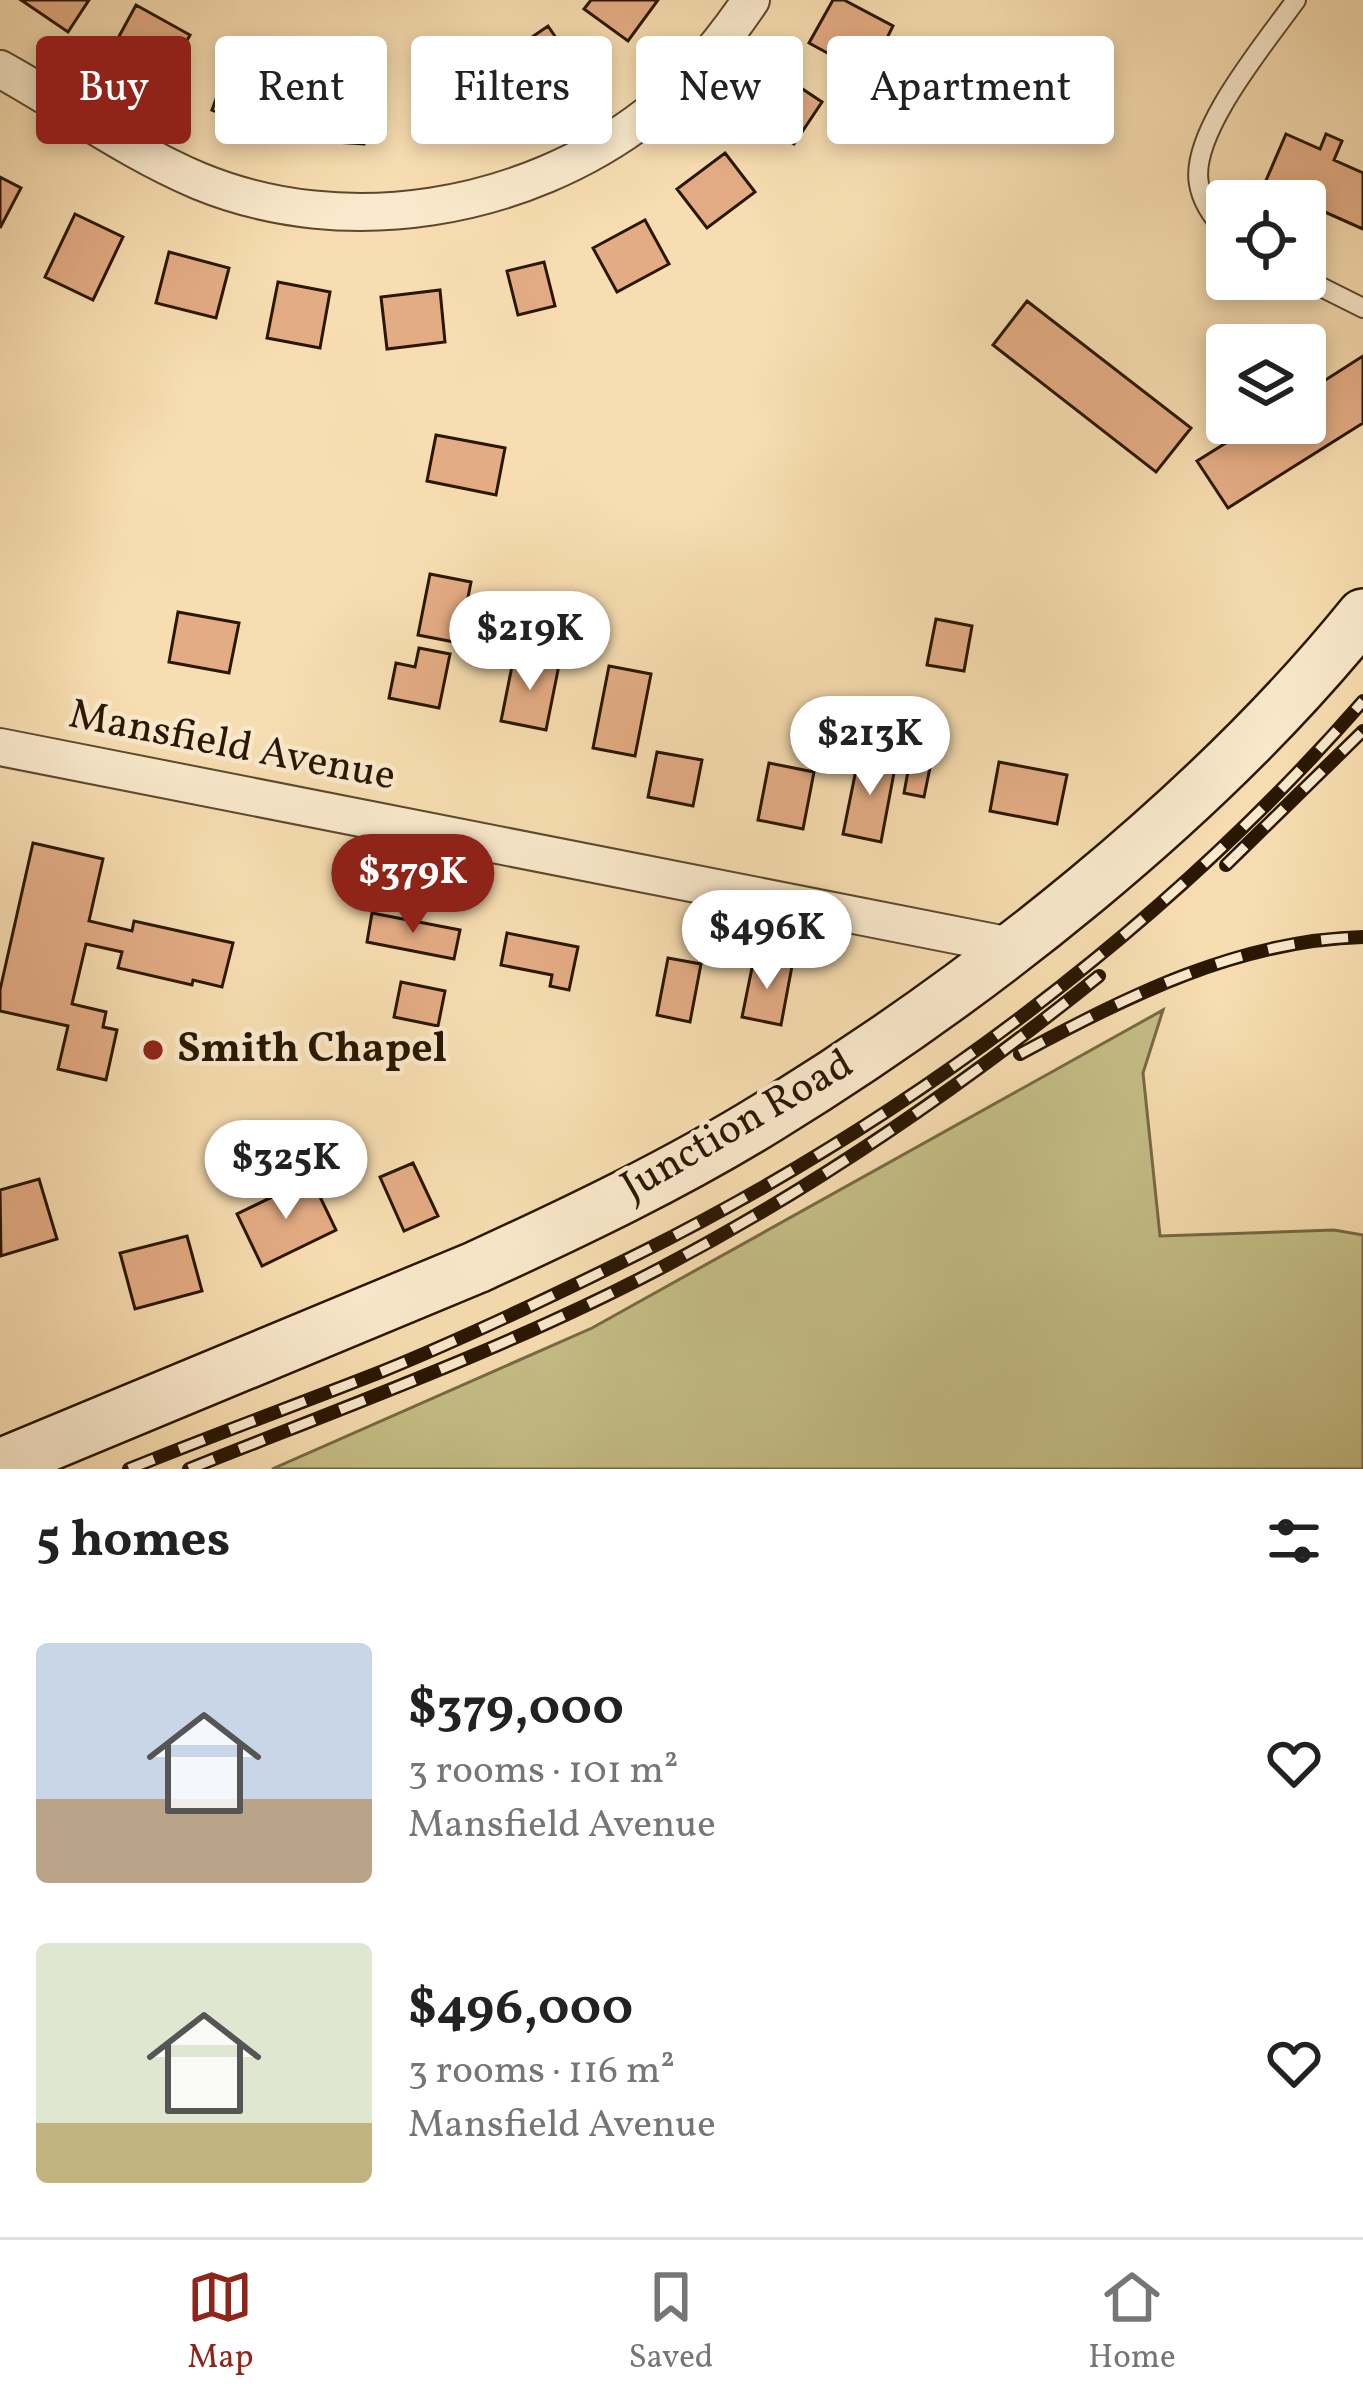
<!DOCTYPE html>
<meta charset="utf-8">
<style>
body{margin:0;font-family:Vollkorn,serif;background:#f6f6f6;color:#222;height:100vh;display:flex;flex-direction:column;font-size:45px;white-space:nowrap}
*{box-sizing:border-box;margin:0}
p{font-size:39px;color:#767676}
.icon{flex:none;width:66px;height:66px;fill:none;stroke:currentColor;stroke-width:2;stroke-linecap:round;stroke-linejoin:round}
.map{position:relative;height:1469px;overflow:hidden}
.drawer{display:flex;flex-direction:column;background:#fff;flex:1}
.drawer>*{flex:none}
.top-card{position:absolute;left:36px;top:36px;width:1293px;height:108px;display:flex;gap:24px}
.tools{position:absolute;left:1206px;top:180px;display:grid;gap:24px}
.tools a{display:grid;place-items:center;width:120px;height:120px;border-radius:12px;background:#fff;box-shadow:0 6px 18px #0003;font-size:60px}
.price{position:absolute;translate:-50% -102px;padding:0 27px;border-radius:42px;background:#fff;color:#222;font-size:39px;line-height:78px;filter:drop-shadow(0 3px 6px #0008)}
.price::after{content:'';position:absolute;left:50%;top:72px;width:36px;height:27px;margin-left:-18px;background:inherit;clip-path:polygon(0 0,100% 0,50% 100%)}
.price.current{background:#8f2418;color:#fff}
ul{padding:0;list-style:none}
li{display:flex;align-items:center;gap:36px;height:300px;padding:0 36px}
li span{display:grid;place-items:center;flex:none;width:336px;height:240px;border-radius:12px;color:#555}
li>.icon{margin-inline-start:auto}
span .icon{width:144px;height:144px;fill:#fffc;stroke-width:1}
li b{font-size:51px}
h2{display:flex;justify-content:space-between;align-items:center;height:144px;padding:0 36px;font-size:51px}
.chip{padding:0 42px;border-radius:12px;background:#fff;box-shadow:0 6px 18px #0003;font-size:42px;line-height:108px}
.chip.current{background:#8f2418;color:#fff}
.tab-bar{display:flex;justify-content:space-around;align-items:center;height:168px;border-top:3px solid #e0e0e0;background:#fff;font-size:33px;color:#767676}
.tab-bar a{display:grid;justify-items:center;gap:6px}
.tab-bar .current{color:#8f2418}
.map>svg:first-child{display:block}
</style>
<div class="map">
<svg width="1363" height="1469" viewBox="0 0 1363 1469">
<rect width="100%" height="100%" fill="#f7ddb1"/>
<filter id="stains"><feTurbulence type="fractalNoise" baseFrequency=".00167" numOctaves="4"/><feColorMatrix values="0 0 0 0 .2 0 0 0 0 .09 0 0 0 0 .02 0 0 0 .5 -.17"/></filter>
<radialGradient id="worn" r=".72"><stop offset=".6" stop-color="#630" stop-opacity="0"/><stop offset="1" stop-color="#630" stop-opacity=".3"/></radialGradient>
<path fill="#c5be86" stroke="#786a44" stroke-width="3" d="M 1163,1010 L 1143,1073 L 1160,1236 L 1334,1230 L 1363,1235 L 1363,1469 L 272,1469 L 592,1328 Z"/>
<path fill="#e4ac84" stroke="#2a1701" stroke-width="3" d="M 21,0 L 89,0 L 68,32 Z
M 591,0 L 658,0 L 628,41 L 584,9 Z
M 833,0 L 844,0 L 893,26 L 884,44 L 903,54 L 886,85 L 809,43 Z
M 136,5 L 190,35 L 163,83 L 110,53 Z
M 548,26 L 580,73 L 535,103 L 503,57 Z
M 228,66 L 267,80 L 250,124 L 212,110 Z
M 786,78 L 822,102 L 794,144 L 757,121 Z
M 463,82 L 471,127 L 424,136 L 415,90 Z
M 308,86 L 367,90 L 364,144 L 304,140 Z
M 1286,134 L 1320,149 L 1326,134 L 1342,141 L 1334,160 L 1363,173 L 1363,229 L 1264,185 Z
M 725,153 L 755,192 L 707,228 L 677,189 Z
M 0,177 L 21,188 L 0,228 Z
M 75,214 L 123,237 L 93,300 L 45,277 Z
M 645,220 L 669,264 L 617,292 L 593,248 Z
M 169,252 L 229,268 L 216,318 L 156,303 Z
M 544,262 L 555,306 L 518,315 L 507,271 Z
M 278,282 L 330,292 L 320,348 L 267,338 Z
M 440,290 L 445,342 L 387,349 L 381,297 Z
M 1027,301 L 1191,428 L 1156,472 L 993,345 Z
M 1363,356 L 1363,423 L 1228,508 L 1197,461 L 1258,423 L 1305,423 L 1305,393 Z
M 436,435 L 505,448 L 496,495 L 427,481 Z
M 430,574 L 471,582 L 459,643 L 418,635 Z
M 178,612 L 239,623 L 229,673 L 169,662 Z
M 936,619 L 972,626 L 964,671 L 927,665 Z
M 419,648 L 450,654 L 439,708 L 389,698 L 396,663 L 415,667 Z
M 514,656 L 559,665 L 546,730 L 501,721 Z
M 609,666 L 651,674 L 635,756 L 593,748 Z
M 913,744 L 934,748 L 924,797 L 904,793 Z
M 657,752 L 702,760 L 693,806 L 648,797 Z
M 859,755 L 896,762 L 881,842 L 843,834 Z
M 999,762 L 1067,775 L 1057,824 L 990,811 Z
M 769,763 L 814,772 L 803,829 L 758,820 Z
M 33,843 L 103,859 L 89,921 L 132,931 L 134,921 L 233,943 L 222,987 L 193,980 L 192,985 L 118,968 L 122,952 L 86,944 L 72,1004 L 106,1012 L 103,1027 L 117,1030 L 106,1080 L 58,1069 L 68,1026 L 0,1011 L 0,990 Z
M 372,913 L 460,930 L 454,959 L 367,942 Z
M 507,933 L 578,947 L 569,990 L 550,986 L 552,975 L 501,965 Z
M 668,958 L 701,964 L 690,1022 L 657,1015 Z
M 754,958 L 792,966 L 781,1025 L 742,1017 Z
M 401,982 L 445,991 L 438,1026 L 394,1017 Z
M 413,1163 L 438,1216 L 404,1231 L 380,1177 Z
M 311,1178 L 336,1230 L 262,1266 L 237,1214 Z
M 39,1179 L 57,1239 L 1,1256 L 0,1190 Z
M 187,1236 L 202,1291 L 135,1309 L 120,1253 Z"/>
<g fill="none" stroke-linecap="round" stroke-linejoin="round">
<g stroke="#5d482d" stroke-width="22">
<path id="lane" d="M 1227,233 C 1214,219 1202,203 1199,184 C 1189,133 1267,41 1296,0
M 1305,279 L 1363,308"/>
</g>
<g stroke="#5d482d" stroke-width="40">
<path id="street" d="M 0,69 C 67,106 128,151 199,181 C 345,241 524,211 648,115 C 689,83 722,43 751,0
M 0,747 L 1011,946"/>
</g>
<g stroke="#2a1701" stroke-width="56">
<path id="secondary" d="M 0,1465 L 477,1267 C 575,1222 676,1174 768,1117 C 978,988 1208,807 1363,615"/>
</g>
<use href="#lane" stroke="#fae9cc" stroke-width="18"/>
<use href="#street" stroke="#fae9cc" stroke-width="36"/>
<use href="#secondary" stroke="#fae9cc" stroke-width="51"/>
<g stroke="#2a1701" stroke-width="14">
<path id="rail" d="M 1226,865 L 1363,731
M 1020,1054 C 1127,996 1240,940 1363,937
M 129,1469 C 213,1435 299,1404 383,1371 C 469,1336 555,1295 638,1254 C 906,1121 1166,927 1363,701
M 189,1469 C 347,1406 508,1348 659,1269 C 816,1187 961,1087 1099,976"/>
</g>
<use href="#rail" stroke="#fae9cc" stroke-width="9" stroke-dasharray="27" stroke-linecap="butt"/>
</g>
<circle fill="#8f2418" stroke="#fae9cc" stroke-width="4.5" cx="153" cy="1050" r="12"/>
<g text-anchor="middle" dominant-baseline="central" stroke-width="9" stroke-linejoin="round" paint-order="stroke">
<g font-size="42" fill="#2a1701" stroke="#fae9cc">
<text transform="translate(232 747) rotate(11)">Mansfield Avenue</text>
<text transform="translate(738 1127) rotate(-30)">Junction Road</text>
</g>
<g font-size="42" font-weight="bold" fill="#2a1701" stroke="#fae9cc" text-anchor="start">
<text x="177" y="1050">Smith Chapel</text>
</g>
</g>
<rect width="100%" height="100%" filter="url(#stains)"/>
<rect width="100%" height="100%" fill="url(#worn)"/>
</svg>
<div class="tools">
<a><svg class="icon" aria-label="locate" viewBox="0 0 24 24"><circle cx="12" cy="12" r="6"/><path d="M12 2v4M12 18v4M2 12h4M18 12h4"/></svg></a>
<a><svg class="icon" aria-label="layers" viewBox="0 0 24 24"><path d="M12 4l9 5-9 5-9-5zM3 14l9 5 9-5"/></svg></a>
</div>
<b class="price" style="left:530px;top:693px">$219K</b>
<b class="price" style="left:870px;top:798px">$213K</b>
<b class="price current" style="left:413px;top:936px">$379K</b>
<b class="price" style="left:767px;top:992px">$496K</b>
<b class="price" style="left:286px;top:1222px">$325K</b>
<div class="top-card">
<a class="chip current">Buy</a>
<a class="chip">Rent</a>
<a class="chip">Filters</a>
<a class="chip">New</a>
<a class="chip">Apartment</a>
</div>
</div>
<section class="drawer">
<h2>5 homes<svg class="icon" aria-label="filters" viewBox="0 0 24 24"><path d="M4 7h16M4 17h16"/><circle cx="9" cy="7" r="2"/><circle cx="15" cy="17" r="2"/></svg></h2>
<ul>
<li><span style="background:linear-gradient(#c9d6e8 65%,#b9a48a 0)"><svg class="icon" aria-label="home" viewBox="0 0 24 24"><path d="M3 11l9-7 9 7M6 9v11h12V9"/></svg></span><div><b>$379,000</b><p>3 rooms · 101 m²</p><p>Mansfield Avenue</p></div><svg class="icon" aria-label="heart" viewBox="0 0 24 24"><path d="M12 20l-8-8c-3-5 5-10 8-4 3-6 11-1 8 4z"/></svg></li>
<li><span style="background:linear-gradient(#dfe7d0 75%,#c2b280 0)"><svg class="icon" aria-label="home" viewBox="0 0 24 24"><path d="M3 11l9-7 9 7M6 9v11h12V9"/></svg></span><div><b>$496,000</b><p>3 rooms · 116 m²</p><p>Mansfield Avenue</p></div><svg class="icon" aria-label="heart" viewBox="0 0 24 24"><path d="M12 20l-8-8c-3-5 5-10 8-4 3-6 11-1 8 4z"/></svg></li>
</ul>
</section>
<nav class="tab-bar">
<a class="current"><svg class="icon" aria-label="map" viewBox="0 0 24 24"><path d="M3 6l6-2 6 2 6-2v14l-6 2-6-2-6 2zM9 4v14M15 6v14"/></svg>Map</a>
<a><svg class="icon" aria-label="saved" viewBox="0 0 24 24"><path d="M7 4h10v16l-5-4-5 4z"/></svg>Saved</a>
<a><svg class="icon" aria-label="home" viewBox="0 0 24 24"><path d="M3 11l9-7 9 7M6 9v11h12V9"/></svg>Home</a>
</nav>
